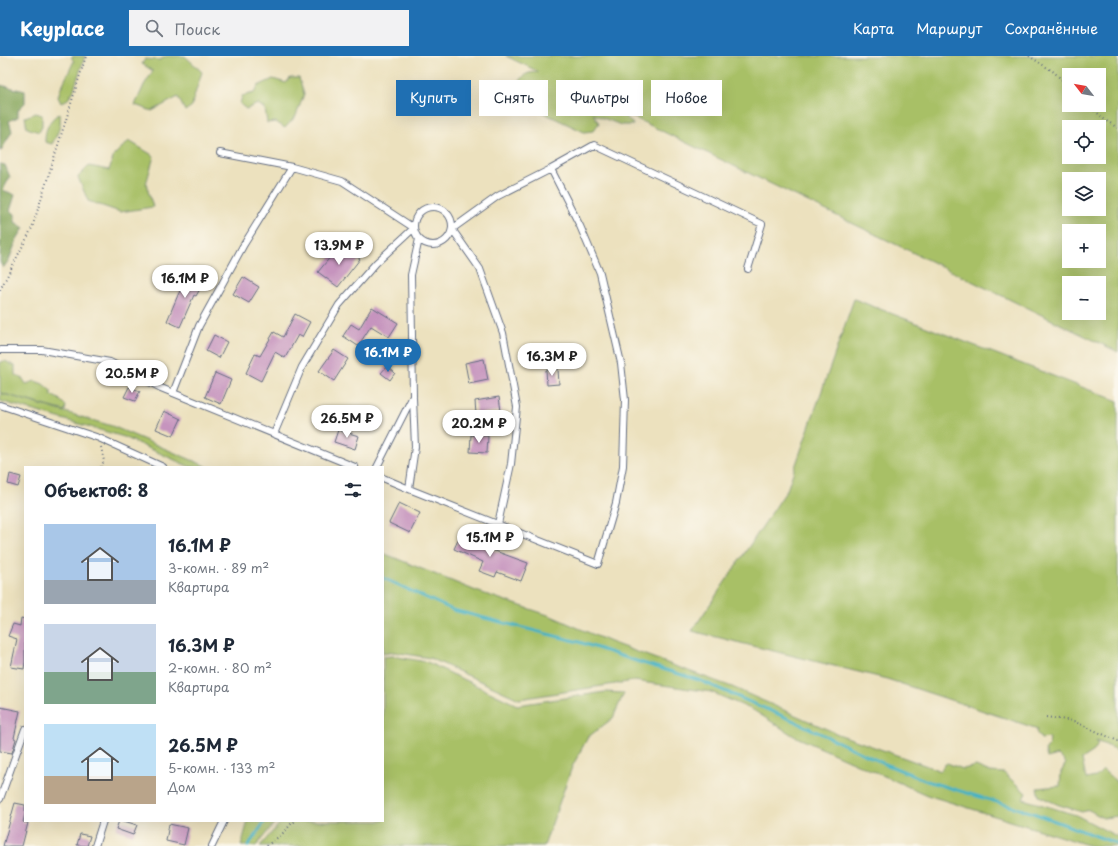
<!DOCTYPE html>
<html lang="ru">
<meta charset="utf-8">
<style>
body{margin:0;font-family:"Playpen Sans",sans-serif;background:#f2f2f3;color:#1f2937;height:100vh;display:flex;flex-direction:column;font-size:15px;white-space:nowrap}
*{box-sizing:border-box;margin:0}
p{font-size:13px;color:#747a83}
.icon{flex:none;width:22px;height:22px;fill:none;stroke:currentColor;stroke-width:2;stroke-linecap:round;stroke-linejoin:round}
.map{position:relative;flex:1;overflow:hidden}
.details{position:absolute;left:24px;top:410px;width:360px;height:356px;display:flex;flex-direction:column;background:#fff;border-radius:0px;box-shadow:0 4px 16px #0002}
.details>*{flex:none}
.banner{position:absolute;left:396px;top:24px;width:380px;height:36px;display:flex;gap:8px}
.needle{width:26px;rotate:301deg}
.fabs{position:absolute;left:1062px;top:12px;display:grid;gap:8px}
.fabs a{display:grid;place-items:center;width:44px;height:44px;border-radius:0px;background:#fff;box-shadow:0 4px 16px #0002;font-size:20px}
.price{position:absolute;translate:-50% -34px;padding:0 9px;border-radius:14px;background:#fff;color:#222;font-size:13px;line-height:26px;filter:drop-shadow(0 1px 2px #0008)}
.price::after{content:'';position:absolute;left:50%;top:24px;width:12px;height:9px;margin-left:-6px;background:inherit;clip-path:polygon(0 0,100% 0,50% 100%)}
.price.active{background:#1f6fb2;color:#fff}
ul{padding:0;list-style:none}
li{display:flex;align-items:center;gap:12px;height:100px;padding:0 20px}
li span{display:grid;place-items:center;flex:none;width:112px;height:80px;border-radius:0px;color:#555}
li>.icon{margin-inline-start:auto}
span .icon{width:48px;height:48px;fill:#fffc;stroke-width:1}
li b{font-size:17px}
h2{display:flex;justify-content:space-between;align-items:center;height:48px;padding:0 20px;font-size:17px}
.pill{padding:0 14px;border-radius:0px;background:#fff;box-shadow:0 4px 16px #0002;font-size:14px;line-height:36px}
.pill.active{background:#1f6fb2;color:#fff}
header{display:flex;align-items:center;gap:24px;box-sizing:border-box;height:56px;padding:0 20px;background:#1f6fb2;color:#fff}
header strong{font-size:19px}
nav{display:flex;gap:22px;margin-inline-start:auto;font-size:14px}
.search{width:280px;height:36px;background:#f2f2f3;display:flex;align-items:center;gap:10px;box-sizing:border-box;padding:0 14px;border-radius:0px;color:#747a83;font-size:15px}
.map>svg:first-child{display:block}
</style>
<header>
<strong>Keyplace</strong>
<div class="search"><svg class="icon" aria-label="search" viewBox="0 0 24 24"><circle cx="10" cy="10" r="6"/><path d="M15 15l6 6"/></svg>Поиск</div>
<nav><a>Карта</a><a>Маршрут</a><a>Сохранённые</a></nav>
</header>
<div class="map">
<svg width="1118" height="790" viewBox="0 0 1118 790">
<rect width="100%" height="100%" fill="#fbf7ec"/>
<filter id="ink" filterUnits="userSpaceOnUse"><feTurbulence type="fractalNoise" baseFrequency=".025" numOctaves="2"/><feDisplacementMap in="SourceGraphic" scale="8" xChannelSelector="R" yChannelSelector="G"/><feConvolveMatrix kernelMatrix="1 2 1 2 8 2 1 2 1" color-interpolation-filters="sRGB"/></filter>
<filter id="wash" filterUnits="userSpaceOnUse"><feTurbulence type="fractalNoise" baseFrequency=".012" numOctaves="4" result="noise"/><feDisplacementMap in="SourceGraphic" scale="16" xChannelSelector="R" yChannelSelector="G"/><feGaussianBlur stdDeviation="0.9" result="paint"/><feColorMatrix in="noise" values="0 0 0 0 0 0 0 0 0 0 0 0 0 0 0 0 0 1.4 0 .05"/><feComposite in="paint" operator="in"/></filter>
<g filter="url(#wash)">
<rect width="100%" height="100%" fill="#ece1be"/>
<path fill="#a8c066" stroke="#627862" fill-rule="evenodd" d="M 72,0 L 85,0 L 73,36 L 68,43 L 61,47 L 58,41 L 60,34 L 74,5 L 72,3 Z
M 166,0 L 185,0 L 202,16 L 194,41 L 192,50 L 185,55 L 178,41 L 152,55 L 135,49 L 144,29 L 153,15 L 142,8 L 145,3 L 160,4 Z
M 506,0 L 1118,0 L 1118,296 L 571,31 L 575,37 C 588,42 629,58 633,69 L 621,69 L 593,58 L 599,67 L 593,75 L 584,76 L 531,51 L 513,40 C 514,31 520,20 529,17 C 532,17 536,16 539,16 ZM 1069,19 L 1099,19 L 1099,49 L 1069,49 ZM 1069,71 L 1099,71 L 1099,101 L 1069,101 ZM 1069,123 L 1099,123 L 1099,153 L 1069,153 ZM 1069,175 L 1099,175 L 1099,205 L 1069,205 ZM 1069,227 L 1099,227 L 1099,257 L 1069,257 Z
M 290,22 L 299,22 L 304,38 L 296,60 L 285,72 L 276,66 L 267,67 L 265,53 L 258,48 L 246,53 L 240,48 L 242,40 L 254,37 L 258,30 L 273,23 L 286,27 Z
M 36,57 L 42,59 L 42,71 L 39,76 L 27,72 L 25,61 Z
M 59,58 C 63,68 57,79 52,88 L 45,86 C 45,74 48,64 59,58 Z
M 129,85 L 154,100 L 146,128 L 153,151 L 120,156 L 88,145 L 78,121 L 89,110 L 109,114 L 114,99 Z
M 854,243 L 1118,345 L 1118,694 L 1096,685 L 1098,688 L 1094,695 L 1082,703 L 1086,723 L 1096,721 L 1103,714 L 1118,727 L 1118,760 L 1103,762 L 1089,754 L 1082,756 L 1059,749 L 1039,740 L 1037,732 L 1060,730 L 1061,716 L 1066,707 L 1058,699 L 1047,702 L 1045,694 L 1049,689 L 1050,682 L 1041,683 L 1036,676 L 1038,673 L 887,623 L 692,575 L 787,434 Z
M 5,305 L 15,310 L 15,319 L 23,323 L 26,328 L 35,325 L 43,328 L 51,335 L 51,339 L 59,343 L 66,350 L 65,355 L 0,337 L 0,306 Z
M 1,337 L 112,370 L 208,411 L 190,411 L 124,381 L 0,345 Z
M 383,497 L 476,535 L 551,560 L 610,586 L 732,631 L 838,678 L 941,715 L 943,710 L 947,707 L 963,713 L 976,710 L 990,716 L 1004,717 L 1026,737 L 1023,743 L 1076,759 L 1118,781 L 1118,790 L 1091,790 L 927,739 L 794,680 L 753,654 L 711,636 L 634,625 L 519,643 L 430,602 L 394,596 L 383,598 Z
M 392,600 L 427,606 L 517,649 L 605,636 L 624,637 L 613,662 L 588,681 L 572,711 L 544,790 L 260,790 L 282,765 L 383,765 L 383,601 Z
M 248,765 L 276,765 L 256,790 L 241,790 Z"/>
<path fill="#86a65b" stroke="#506a5c" d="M 0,29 L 25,35 L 25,47 L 18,54 L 18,61 L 9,65 L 12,75 L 1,95 L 0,95 Z
M 0,108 L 5,109 L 10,121 L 3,134 L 15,139 L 10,155 L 15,158 L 15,166 L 24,172 L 17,183 L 9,204 L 3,212 L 0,206 L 1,170 L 0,169 Z"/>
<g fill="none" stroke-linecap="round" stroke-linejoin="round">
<path stroke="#46b2c4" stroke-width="3" d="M 383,522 L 453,554 L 579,586 L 636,605 L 699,624 L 794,665 L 883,707 L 927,725 L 1033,757 L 1118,788
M 248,790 L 265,765"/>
</g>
<g id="blocks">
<path fill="#c694be" d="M 341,188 L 360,203 L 338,231 L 318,216 Z
M 190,216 L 205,224 L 196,240 L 194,239 L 180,271 L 167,265 L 178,239 Z
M 243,221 L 259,231 L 249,247 L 233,238 Z
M 372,251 L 398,267 L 389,281 L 371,270 L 358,290 L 343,280 L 351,268 L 359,273 Z
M 295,258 L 310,266 L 302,281 L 298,279 L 285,302 L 275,296 L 261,325 L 246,317 L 255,298 L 260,300 L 274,276 L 283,281 Z
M 214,279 L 227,286 L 219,302 L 206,295 Z
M 334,294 L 348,303 L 334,325 L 319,315 Z
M 484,303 L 488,324 L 469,328 L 465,307 Z
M 387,310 L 395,317 L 390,324 L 381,317 Z
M 558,313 L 559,328 L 547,329 L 546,314 Z
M 215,317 L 231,324 L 221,348 L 205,341 Z
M 129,331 L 140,335 L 135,345 L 124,341 Z
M 499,341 L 501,355 L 476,358 L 475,345 Z
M 164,355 L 181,363 L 173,380 L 156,373 Z
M 338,374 L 359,380 L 355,393 L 334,386 Z
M 471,379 L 488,380 L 487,397 L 470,396 Z
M 10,418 L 21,421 L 18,431 L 8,428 Z
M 399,447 L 420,457 L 410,477 L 389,467 Z
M 463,473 L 479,480 L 476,488 L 528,507 L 521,525 L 497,516 L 495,521 L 479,515 L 483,506 L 454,493 Z
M 21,562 L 25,563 L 25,606 L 24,613 L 11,611 L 17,583 L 8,580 L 13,568 L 20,570 Z
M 0,651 L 20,655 L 14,682 L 16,683 L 12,697 L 0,695 Z
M 15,747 L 25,749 L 25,758 L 23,766 L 28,767 L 22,790 L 3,790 Z
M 119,765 L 124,765 L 137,769 L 133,779 L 116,773 Z
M 169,768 L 188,772 L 184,789 L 166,785 Z
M 80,778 L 90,780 L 87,790 L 77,789 Z"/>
</g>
</g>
<g filter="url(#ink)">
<use href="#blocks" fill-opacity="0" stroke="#646d80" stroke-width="1"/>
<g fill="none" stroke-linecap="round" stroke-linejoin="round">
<g stroke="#646d80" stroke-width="8">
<path id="service" d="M 220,97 L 292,111
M414 170a19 19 0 1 1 38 0a19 19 0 1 1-38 0Z
M 0,294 L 42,294 L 110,306 L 161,332 L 355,411
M 173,337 L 199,270 L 243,190 L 292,111 L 342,125 L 414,172 L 376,207 L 339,249 L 302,311 L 274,378
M 0,349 L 99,382 L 163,411
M 377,411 L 413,340 L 411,219 L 419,183
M 383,422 L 409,433 L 415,391 L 413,342
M 409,433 L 598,508 L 616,447 L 623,410 L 625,344 L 621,307 L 600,217 L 580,170 L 551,113 L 594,89 L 762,168 L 748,213
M 498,468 L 511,408 L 517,351 L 503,277 L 480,213 L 452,173 L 498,140 L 551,113
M 0,743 L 25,673
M 95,790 L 103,765
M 212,790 L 224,765"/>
</g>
<path stroke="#646d80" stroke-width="2" stroke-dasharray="1 3" stroke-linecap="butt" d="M 1029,0 L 1054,16 L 1069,31
M 1089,49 L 1105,64 L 1118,72
M 0,234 L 32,172 L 86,0
M 101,391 L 104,405 L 101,411
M 1046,661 L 1073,665 L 1118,685
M 267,790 C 272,785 278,782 283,777 C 288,773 290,767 296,765"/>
<use href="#service" stroke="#fff" stroke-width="6"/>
</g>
</g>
</svg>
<div class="fabs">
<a><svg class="needle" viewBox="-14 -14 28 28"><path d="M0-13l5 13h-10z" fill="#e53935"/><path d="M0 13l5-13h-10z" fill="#747a83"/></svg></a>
<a><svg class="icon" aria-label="locate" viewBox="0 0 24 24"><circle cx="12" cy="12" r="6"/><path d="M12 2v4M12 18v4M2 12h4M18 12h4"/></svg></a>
<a><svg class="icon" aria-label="layers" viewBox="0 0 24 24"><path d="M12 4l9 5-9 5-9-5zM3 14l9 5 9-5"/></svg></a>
<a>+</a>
<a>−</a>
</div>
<b class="price" style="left:339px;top:210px">13.9M ₽</b>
<b class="price" style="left:185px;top:243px">16.1M ₽</b>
<b class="price active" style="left:388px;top:317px">16.1M ₽</b>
<b class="price" style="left:552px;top:321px">16.3M ₽</b>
<b class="price" style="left:132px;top:338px">20.5M ₽</b>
<b class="price" style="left:347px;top:383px">26.5M ₽</b>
<b class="price" style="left:479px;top:388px">20.2M ₽</b>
<b class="price" style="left:490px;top:502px">15.1M ₽</b>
<div class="banner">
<a class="pill active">Купить</a>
<a class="pill">Снять</a>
<a class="pill">Фильтры</a>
<a class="pill">Новое</a>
</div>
<section class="details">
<h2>Объектов: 8<svg class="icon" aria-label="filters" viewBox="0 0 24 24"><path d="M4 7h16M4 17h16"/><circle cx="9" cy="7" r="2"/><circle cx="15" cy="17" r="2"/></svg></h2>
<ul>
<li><span style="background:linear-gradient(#a9c7e8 70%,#9aa5b1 0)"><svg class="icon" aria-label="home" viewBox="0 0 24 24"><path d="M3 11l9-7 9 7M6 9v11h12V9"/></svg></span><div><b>16.1M ₽</b><p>3-комн. · 89 m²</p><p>Квартира</p></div></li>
<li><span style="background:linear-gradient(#c9d6e8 60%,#7fa58c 0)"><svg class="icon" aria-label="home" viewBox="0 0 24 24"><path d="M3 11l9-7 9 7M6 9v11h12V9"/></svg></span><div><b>16.3M ₽</b><p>2-комн. · 80 m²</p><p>Квартира</p></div></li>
<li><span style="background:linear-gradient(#bfe0f5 65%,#b9a48a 0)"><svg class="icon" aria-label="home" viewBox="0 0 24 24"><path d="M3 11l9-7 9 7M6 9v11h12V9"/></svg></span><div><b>26.5M ₽</b><p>5-комн. · 133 m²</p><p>Дом</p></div></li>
</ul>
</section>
</div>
